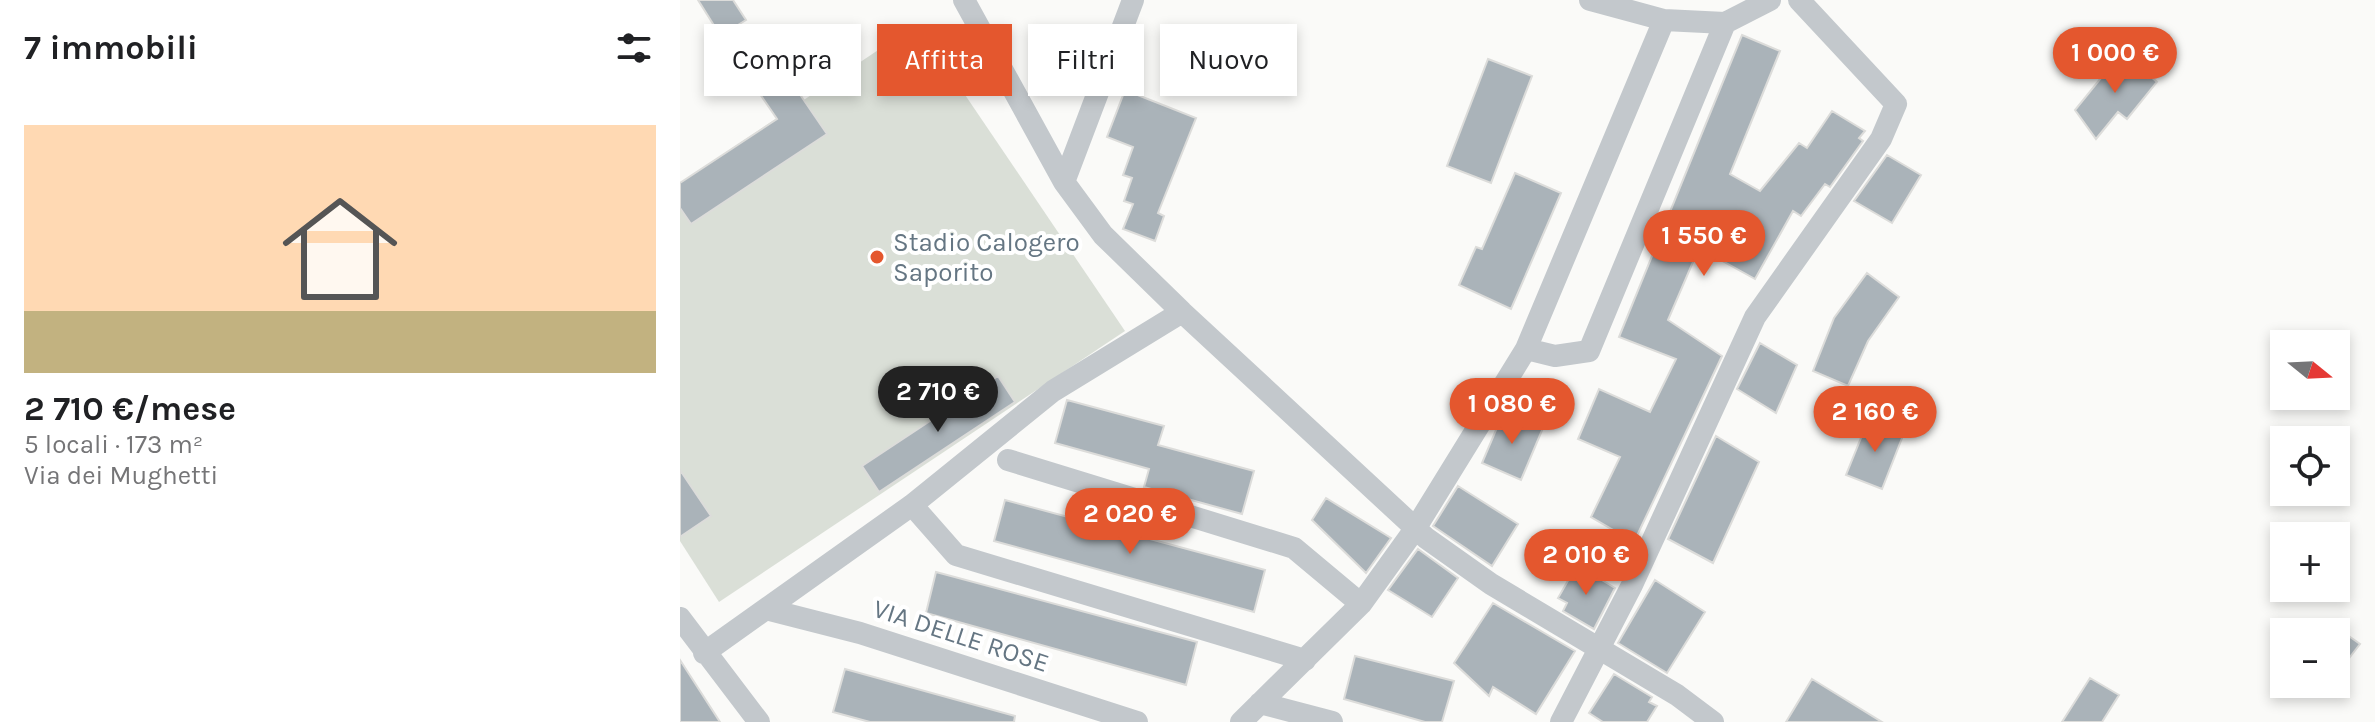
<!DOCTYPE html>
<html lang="it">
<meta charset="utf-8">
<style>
body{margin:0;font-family:Karla,sans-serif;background:#f2f2f2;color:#202124;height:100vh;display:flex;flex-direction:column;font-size:30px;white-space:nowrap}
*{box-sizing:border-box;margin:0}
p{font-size:26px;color:#757577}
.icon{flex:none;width:44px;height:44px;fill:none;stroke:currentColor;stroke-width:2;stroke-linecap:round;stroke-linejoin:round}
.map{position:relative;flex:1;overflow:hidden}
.side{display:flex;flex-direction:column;background:#fff;width:680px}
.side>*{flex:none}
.banner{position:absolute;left:24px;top:24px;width:760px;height:72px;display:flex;gap:16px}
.needle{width:52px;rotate:108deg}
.tools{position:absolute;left:1590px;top:330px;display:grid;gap:16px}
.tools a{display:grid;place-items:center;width:80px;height:80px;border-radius:0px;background:#fff;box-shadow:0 4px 12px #0003;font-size:40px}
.price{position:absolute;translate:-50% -68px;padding:0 18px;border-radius:28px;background:#e4572e;color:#fff;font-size:26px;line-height:52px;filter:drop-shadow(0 2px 4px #0008)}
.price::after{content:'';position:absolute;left:50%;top:48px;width:24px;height:18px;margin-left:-12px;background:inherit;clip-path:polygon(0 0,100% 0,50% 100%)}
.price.on{background:#222;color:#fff}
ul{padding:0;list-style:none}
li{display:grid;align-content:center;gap:16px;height:424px;padding:0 24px}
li+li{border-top:2px solid #e0e0e0}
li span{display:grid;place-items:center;height:248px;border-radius:0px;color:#555}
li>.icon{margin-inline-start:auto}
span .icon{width:144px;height:144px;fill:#fffc;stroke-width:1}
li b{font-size:34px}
h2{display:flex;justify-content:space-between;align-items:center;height:96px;padding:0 24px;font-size:34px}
.pill{padding:0 28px;border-radius:0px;background:#fff;box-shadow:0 4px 12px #0003;font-size:28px;line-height:72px}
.pill.on{background:#e4572e;color:#fff}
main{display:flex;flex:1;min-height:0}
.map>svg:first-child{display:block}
</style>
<main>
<section class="side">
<h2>7 immobili<svg class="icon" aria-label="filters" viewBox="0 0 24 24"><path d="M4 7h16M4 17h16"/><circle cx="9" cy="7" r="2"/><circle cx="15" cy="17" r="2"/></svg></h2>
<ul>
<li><span style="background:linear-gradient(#ffd9b3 75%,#c2b280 0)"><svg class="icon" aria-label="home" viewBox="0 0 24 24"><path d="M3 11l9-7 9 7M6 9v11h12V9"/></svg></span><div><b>2 710 €/mese</b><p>5 locali · 173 m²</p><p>Via dei Mughetti</p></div></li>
</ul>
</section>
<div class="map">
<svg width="1695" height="722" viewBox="0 0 1695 722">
<rect width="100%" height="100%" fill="#fafaf8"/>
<path fill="#dadfd7" d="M 237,24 L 445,331 L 39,602 L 0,541 L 0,183 Z"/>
<path fill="#aab3b9" stroke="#dcdcda" stroke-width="2" d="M 18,0 L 53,0 L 66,20 L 58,25 L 85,66 L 106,74 L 147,134 L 11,224 L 0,208 L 0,183 L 97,119 L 69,78 L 64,81 L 36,38 L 40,35 Z
M 1062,35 L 1100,51 L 1050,174 L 1080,191 L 1119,143 L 1127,148 L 1152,111 L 1185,131 L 1179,138 L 1183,141 L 1150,187 L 1145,184 L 1121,216 L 1113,211 L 1075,279 L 1019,248 L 988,320 L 1042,356 L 954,542 L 911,517 L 940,457 L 898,439 L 919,389 L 970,412 L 996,359 L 939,337 Z
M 1442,52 L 1477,82 L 1447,119 L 1438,112 L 1416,139 L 1395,110 Z
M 808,59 L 852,76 L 811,183 L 767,166 Z
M 445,90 L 516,118 L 478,213 L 484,216 L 475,241 L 443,229 L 453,204 L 444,201 L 452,178 L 443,175 L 453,147 L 427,137 Z
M 1207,155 L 1241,175 L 1212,223 L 1174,201 Z
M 835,173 L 881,193 L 831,309 L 779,285 L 796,247 L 802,249 Z
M 1187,273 L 1219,297 L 1188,341 L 1168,386 L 1133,371 L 1154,318 Z
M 1080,343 L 1117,365 L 1096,413 L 1057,389 Z
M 318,376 L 335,402 L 199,492 L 182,466 Z
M 387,400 L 484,426 L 478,445 L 574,471 L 562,514 L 464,487 L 469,469 L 375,443 Z
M 824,411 L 863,428 L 841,480 L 802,463 Z
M 1189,418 L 1224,433 L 1202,489 L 1166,475 Z
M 1036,436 L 1079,462 L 1033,563 L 988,539 Z
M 0,470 L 31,516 L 0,537 Z
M 778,486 L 838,524 L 812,566 L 753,526 Z
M 646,498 L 711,538 L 686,573 L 632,520 Z
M 325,500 L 585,570 L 574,612 L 314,541 Z
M 738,549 L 778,578 L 752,617 L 708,590 Z
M 897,565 L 935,588 L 914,629 L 883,611 L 887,603 L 878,598 Z
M 256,572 L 517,642 L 506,685 L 246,613 Z
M 975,580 L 1025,612 L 987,673 L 938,643 Z
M 813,603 L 895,651 L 856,714 L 813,687 L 809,696 L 774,663 Z
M 1656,627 L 1680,644 L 1656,675 Z
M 675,656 L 774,681 L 762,722 L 745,722 L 664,699 Z
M 0,660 L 40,722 L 0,722 Z
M 165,669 L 335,716 L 334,722 L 190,722 L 153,712 Z
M 934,674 L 972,697 L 969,702 L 977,706 L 967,722 L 923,722 L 909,713 Z
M 1410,678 L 1439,695 L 1422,722 L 1382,722 Z
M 1132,679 L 1202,722 L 1106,722 Z"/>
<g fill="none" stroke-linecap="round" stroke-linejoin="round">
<path stroke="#c3c8cc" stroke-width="22" d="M 284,0 L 384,182 L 423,235 L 502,312 L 746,538 L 811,584 L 997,695 L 1033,722
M 910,0 L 984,20 L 1045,23 L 1090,0
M 384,182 L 453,0
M 846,349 L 875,356 L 909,351 L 1045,23
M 328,460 L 614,548 L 681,604
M 232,505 L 276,555 L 625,660
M 86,609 L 180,633 L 457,722
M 0,618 L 79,722
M 24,653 L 232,505 L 373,391 L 502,312
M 580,703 L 652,722
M 561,722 L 681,604 L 735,529 L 846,349 L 984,20
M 881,722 L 952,585 L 1075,317 L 1201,139 L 1216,104 L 1119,0"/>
</g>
<circle fill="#e4572e" stroke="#fff" stroke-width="3" cx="197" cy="257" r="8"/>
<g text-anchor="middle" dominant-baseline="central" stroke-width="8" stroke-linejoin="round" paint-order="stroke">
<g font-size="26" fill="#657683" stroke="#fff" text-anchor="start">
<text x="213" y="242">Stadio Calogero<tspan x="213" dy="30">Saporito</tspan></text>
</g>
<g font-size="26" fill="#657683" stroke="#fff">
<text transform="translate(281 636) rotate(18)">VIA DELLE ROSE</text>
</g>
</g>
</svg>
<div class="tools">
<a><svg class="needle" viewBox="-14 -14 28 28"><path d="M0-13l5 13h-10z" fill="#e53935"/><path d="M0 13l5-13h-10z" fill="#757577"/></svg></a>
<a><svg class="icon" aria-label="locate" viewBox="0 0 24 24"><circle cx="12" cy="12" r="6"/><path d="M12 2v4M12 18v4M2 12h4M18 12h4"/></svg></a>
<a>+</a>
<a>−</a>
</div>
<b class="price" style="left:1435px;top:95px">1 000 €</b>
<b class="price" style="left:1024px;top:278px">1 550 €</b>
<b class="price on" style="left:258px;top:434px">2 710 €</b>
<b class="price" style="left:832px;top:446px">1 080 €</b>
<b class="price" style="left:1195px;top:454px">2 160 €</b>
<b class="price" style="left:450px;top:556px">2 020 €</b>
<b class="price" style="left:906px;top:597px">2 010 €</b>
<div class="banner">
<a class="pill">Compra</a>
<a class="pill on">Affitta</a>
<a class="pill">Filtri</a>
<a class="pill">Nuovo</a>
</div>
</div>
</main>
